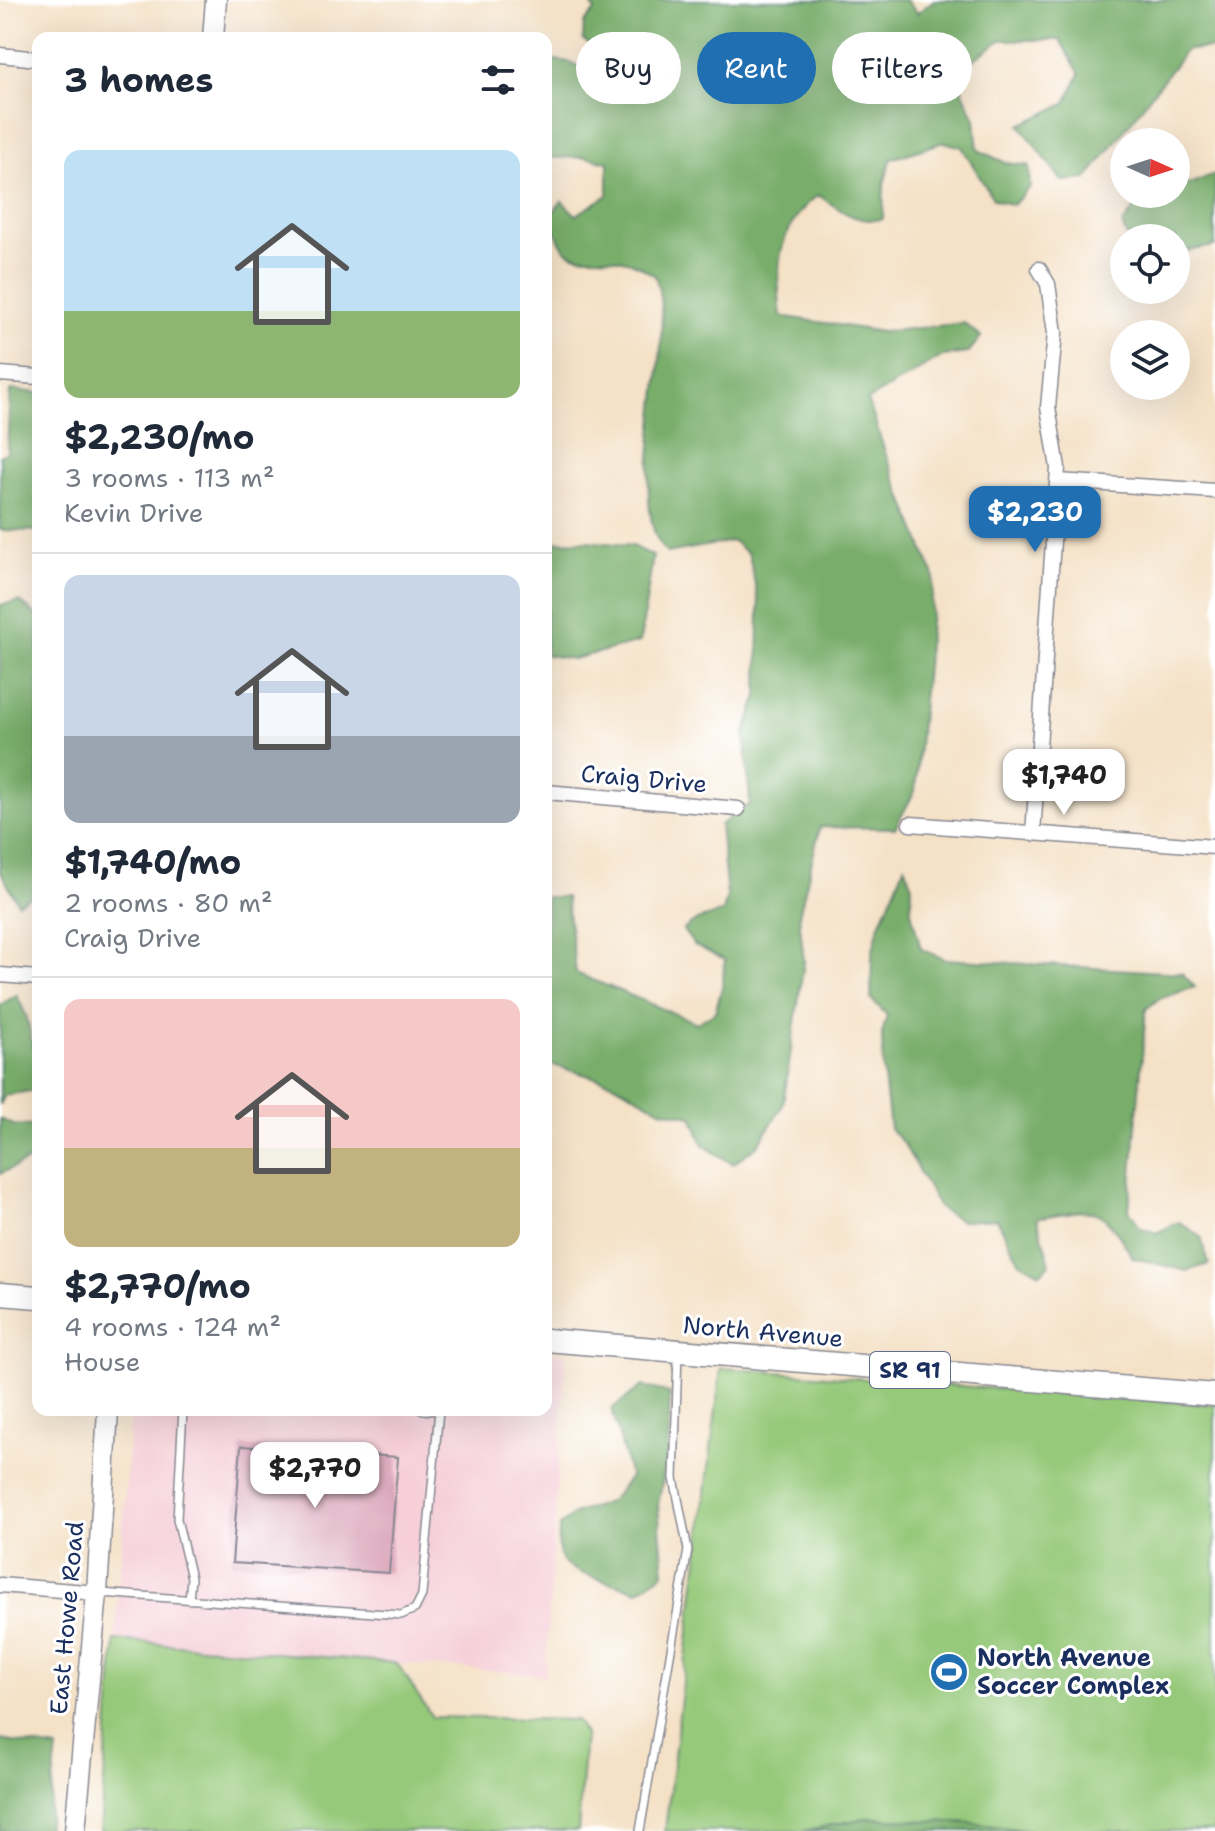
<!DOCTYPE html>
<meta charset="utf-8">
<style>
body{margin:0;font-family:"Shantell Sans",sans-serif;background:#f6f6f7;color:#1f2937;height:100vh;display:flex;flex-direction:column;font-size:30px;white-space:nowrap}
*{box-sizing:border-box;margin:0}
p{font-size:26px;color:#747a83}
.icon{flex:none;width:44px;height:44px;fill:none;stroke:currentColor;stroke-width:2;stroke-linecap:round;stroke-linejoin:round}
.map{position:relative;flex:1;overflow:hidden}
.drawer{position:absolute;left:32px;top:32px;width:520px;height:1384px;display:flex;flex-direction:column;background:#fff;border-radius:16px;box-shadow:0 8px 32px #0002}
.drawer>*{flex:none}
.guide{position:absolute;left:576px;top:32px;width:518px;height:72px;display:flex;gap:16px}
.needle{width:52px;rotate:93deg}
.buttons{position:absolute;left:1110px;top:128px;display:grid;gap:16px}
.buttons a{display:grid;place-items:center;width:80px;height:80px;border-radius:50%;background:#fff;box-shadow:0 8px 32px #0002;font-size:40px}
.price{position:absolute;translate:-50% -68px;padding:0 18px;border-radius:16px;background:#fff;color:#222;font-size:26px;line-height:52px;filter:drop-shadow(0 2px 4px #0008)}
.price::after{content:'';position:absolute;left:50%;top:48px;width:24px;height:18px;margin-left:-12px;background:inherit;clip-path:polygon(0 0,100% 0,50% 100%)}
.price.on{background:#1f6fb2;color:#fff}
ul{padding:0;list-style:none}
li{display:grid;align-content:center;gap:16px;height:424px;padding:0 32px}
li+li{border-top:2px solid #e0e1e3}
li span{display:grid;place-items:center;height:248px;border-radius:16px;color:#555}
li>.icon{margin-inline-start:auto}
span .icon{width:144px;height:144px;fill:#fffc;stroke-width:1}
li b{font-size:34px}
h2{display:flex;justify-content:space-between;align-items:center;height:96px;padding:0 32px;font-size:34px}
.tag{padding:0 28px;border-radius:36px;background:#fff;box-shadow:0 8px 32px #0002;font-size:28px;line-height:72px}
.tag.on{background:#1f6fb2;color:#fff}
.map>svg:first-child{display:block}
</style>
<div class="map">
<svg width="1215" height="1831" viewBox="0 0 1215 1831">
<rect width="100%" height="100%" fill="#fff"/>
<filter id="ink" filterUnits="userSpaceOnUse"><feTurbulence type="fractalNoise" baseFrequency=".0125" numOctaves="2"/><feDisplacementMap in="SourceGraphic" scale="16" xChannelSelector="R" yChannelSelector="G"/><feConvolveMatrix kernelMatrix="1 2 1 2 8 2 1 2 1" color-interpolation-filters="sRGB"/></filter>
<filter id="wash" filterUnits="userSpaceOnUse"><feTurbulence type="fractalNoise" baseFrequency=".006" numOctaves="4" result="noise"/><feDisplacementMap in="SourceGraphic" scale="32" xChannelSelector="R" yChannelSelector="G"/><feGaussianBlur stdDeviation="1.8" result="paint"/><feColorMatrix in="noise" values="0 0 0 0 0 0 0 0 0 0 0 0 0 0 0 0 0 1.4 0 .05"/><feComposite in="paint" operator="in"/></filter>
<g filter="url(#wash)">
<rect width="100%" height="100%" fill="#f4e1c6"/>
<path fill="#f6cfd8" d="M 546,1353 L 566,1354 L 545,1675 L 115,1640 L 131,1410 L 546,1410 Z"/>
<path fill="#96c97a" stroke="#587c6c" stroke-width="2" d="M 721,1368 L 1215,1405 L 1215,1831 L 1030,1831 L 971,1823 L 865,1818 L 804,1831 L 665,1831 Z
M 115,1640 L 397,1663 L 432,1717 L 576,1720 L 585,1734 L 578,1831 L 100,1831 Z"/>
<path fill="#78ad6a" stroke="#4a6e64" stroke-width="2" d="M 589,0 L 906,0 L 917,13 L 934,0 L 1215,0 L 1215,48 L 1186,50 L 1087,179 L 1062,181 L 1020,125 L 1065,104 L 1080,74 L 1060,40 L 1001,40 L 955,73 L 975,119 L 978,150 L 1006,163 L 1029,166 L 1030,187 L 1013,205 L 993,199 L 962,147 L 944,142 L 891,159 L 884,184 L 883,219 C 854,224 841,210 818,195 C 777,227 775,267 781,316 L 882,332 L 964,323 L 981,337 L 968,353 L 943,356 L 868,400 L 886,455 L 934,576 L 915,791 L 895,828 L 820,827 L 799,915 L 804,962 L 783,1105 L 759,1144 L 733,1164 L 703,1145 L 692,1116 L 661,1110 L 613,1083 L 546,1063 L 546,897 L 566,897 L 576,973 L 697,1023 L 715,1012 L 722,987 L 725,960 L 694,945 L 683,930 L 697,920 L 723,912 L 727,897 L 720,825 L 750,804 L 745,733 L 758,696 L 759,604 L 749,555 L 733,541 L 667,553 C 620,507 681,345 655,276 C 647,271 636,263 627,261 C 582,249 564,275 551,214 L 562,201 L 576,215 L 608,195 L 608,162 L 585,157 L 546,158 L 546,59 L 570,62 L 607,81 L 620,80 L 612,60 L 583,40 L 584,23 L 595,11 Z
M 1215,174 L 1215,246 L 1176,253 L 1176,238 L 1128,238 L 1122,225 C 1142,198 1142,194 1176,194 L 1176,183 L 1189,184 Z
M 10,390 L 38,393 L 38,531 L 0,530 L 0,456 L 7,452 Z
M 588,541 L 633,546 L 653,556 L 640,642 L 573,659 L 546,655 L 546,542 Z
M 19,601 L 38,616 L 38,880 L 31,896 L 18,903 L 0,871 L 0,605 Z
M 905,865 L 912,886 L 911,911 L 921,949 L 944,959 L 1182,973 L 1195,987 L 1159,999 L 1146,1009 L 1129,1210 L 1140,1227 L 1156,1233 L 1179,1222 L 1201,1237 L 1209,1264 L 1187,1271 L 1133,1258 C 1100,1203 1099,1207 1037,1218 L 1050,1264 L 1040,1273 L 1019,1261 L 997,1219 L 961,1221 L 939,1208 L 904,1144 L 890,1129 L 883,1068 L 882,1034 L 887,1015 L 871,999 L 872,954 L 878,929 Z
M 17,995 L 27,1018 L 33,1048 L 38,1050 L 38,1090 L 5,1095 L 0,1105 L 0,1005 Z
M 0,1119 L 13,1125 L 38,1126 L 38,1156 L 0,1174 Z
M 642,1386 L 670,1393 L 668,1453 L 658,1505 L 664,1573 L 638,1591 C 621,1585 566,1573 561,1559 C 557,1551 559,1536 559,1527 L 574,1514 L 611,1501 L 630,1477 L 612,1409 Z
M 0,1740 L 57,1749 L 47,1831 L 0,1831 Z
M 865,1818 L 971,1823 L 1030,1831 L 804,1831 Z"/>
<g id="blocks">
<path fill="#dca9bc" d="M 241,1446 L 398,1457 L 389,1573 L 232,1563 Z"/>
</g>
</g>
<g filter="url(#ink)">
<use href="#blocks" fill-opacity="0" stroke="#888892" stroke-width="2"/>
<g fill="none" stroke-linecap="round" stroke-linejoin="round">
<g stroke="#888892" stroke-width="10">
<path id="lane" d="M 183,1410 L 177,1519 L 191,1578 L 189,1600
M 421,1410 L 439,1411
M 101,1593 L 401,1615 L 415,1609 L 422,1595 L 439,1410
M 640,1831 L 688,1550 L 674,1478 L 678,1353"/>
</g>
<g stroke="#888892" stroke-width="17">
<path id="street" d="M 0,55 L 38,59
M 0,374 L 38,377
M 1058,481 L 1215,491
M 546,792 L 738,809
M 910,824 L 1215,847
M 1033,834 L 1058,468 L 1048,407 L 1055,333 L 1048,284 L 1039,269
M 0,975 L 38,978
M 0,1585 L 97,1593"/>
</g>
<g stroke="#888892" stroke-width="23">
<path id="secondary" d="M 213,38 L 216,0
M 75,1831 L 97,1593 L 108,1410"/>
</g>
<g stroke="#888892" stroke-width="25">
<path id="primary" d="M 0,1294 L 38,1297
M 546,1340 L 1215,1395"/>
</g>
<use href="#lane" stroke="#fff" stroke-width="7"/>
<use href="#street" stroke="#fff" stroke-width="14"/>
<use href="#secondary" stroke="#fff" stroke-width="20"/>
<use href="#primary" stroke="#fff" stroke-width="22"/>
</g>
</g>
<defs>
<g id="stadium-disc" transform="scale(2)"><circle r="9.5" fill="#1f6fb2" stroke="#fff"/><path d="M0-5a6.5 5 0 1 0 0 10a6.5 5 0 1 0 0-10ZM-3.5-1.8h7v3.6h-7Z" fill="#fff"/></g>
</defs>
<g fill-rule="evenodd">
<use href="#stadium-disc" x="949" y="1672"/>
</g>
<g text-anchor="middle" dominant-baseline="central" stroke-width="6" stroke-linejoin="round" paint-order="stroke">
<rect fill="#fff" stroke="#5f6d8e" stroke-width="2" x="870" y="1352" width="80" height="36" rx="6"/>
<g font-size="22" font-weight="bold" fill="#1b2f5e">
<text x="910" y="1370">SR 91</text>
</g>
<g font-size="24" fill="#1b2f5e" stroke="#fff">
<text transform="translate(644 779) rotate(5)">Craig Drive</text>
<text transform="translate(763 1332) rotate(5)">North Avenue</text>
<text transform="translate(67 1618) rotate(-85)">East Howe Road</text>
</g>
<g font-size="24" font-weight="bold" fill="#1b2f5e" stroke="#fff" text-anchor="start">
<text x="977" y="1658">North Avenue<tspan x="977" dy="28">Soccer Complex</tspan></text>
</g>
</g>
</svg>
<div class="buttons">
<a><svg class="needle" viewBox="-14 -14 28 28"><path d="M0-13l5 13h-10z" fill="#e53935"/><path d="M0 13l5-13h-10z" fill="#747a83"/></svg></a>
<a><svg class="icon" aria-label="locate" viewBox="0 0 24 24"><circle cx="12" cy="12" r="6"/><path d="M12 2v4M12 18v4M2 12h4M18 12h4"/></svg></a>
<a><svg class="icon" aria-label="layers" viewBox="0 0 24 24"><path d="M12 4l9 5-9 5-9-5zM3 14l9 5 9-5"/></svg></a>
</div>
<b class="price on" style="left:1035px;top:554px">$2,230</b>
<b class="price" style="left:1064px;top:817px">$1,740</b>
<b class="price" style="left:315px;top:1510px">$2,770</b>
<div class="guide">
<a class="tag">Buy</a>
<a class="tag on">Rent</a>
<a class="tag">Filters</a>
</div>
<section class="drawer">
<h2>3 homes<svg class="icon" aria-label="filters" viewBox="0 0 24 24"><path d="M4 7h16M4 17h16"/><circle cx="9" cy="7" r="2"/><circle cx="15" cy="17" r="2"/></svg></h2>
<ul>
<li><span style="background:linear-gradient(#bfe0f5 65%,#8fb573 0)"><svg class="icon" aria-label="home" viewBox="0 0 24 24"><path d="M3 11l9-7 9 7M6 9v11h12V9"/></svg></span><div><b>$2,230/mo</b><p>3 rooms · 113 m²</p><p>Kevin Drive</p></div></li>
<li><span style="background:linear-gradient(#c9d6e8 65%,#9aa5b1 0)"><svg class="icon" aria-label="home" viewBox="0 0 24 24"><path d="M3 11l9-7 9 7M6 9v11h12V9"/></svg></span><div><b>$1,740/mo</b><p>2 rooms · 80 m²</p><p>Craig Drive</p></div></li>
<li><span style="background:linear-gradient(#f6c9c9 60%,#c2b280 0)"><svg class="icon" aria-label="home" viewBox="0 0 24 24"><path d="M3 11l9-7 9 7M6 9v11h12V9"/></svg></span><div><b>$2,770/mo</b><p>4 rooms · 124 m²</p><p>House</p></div></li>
</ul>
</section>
</div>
